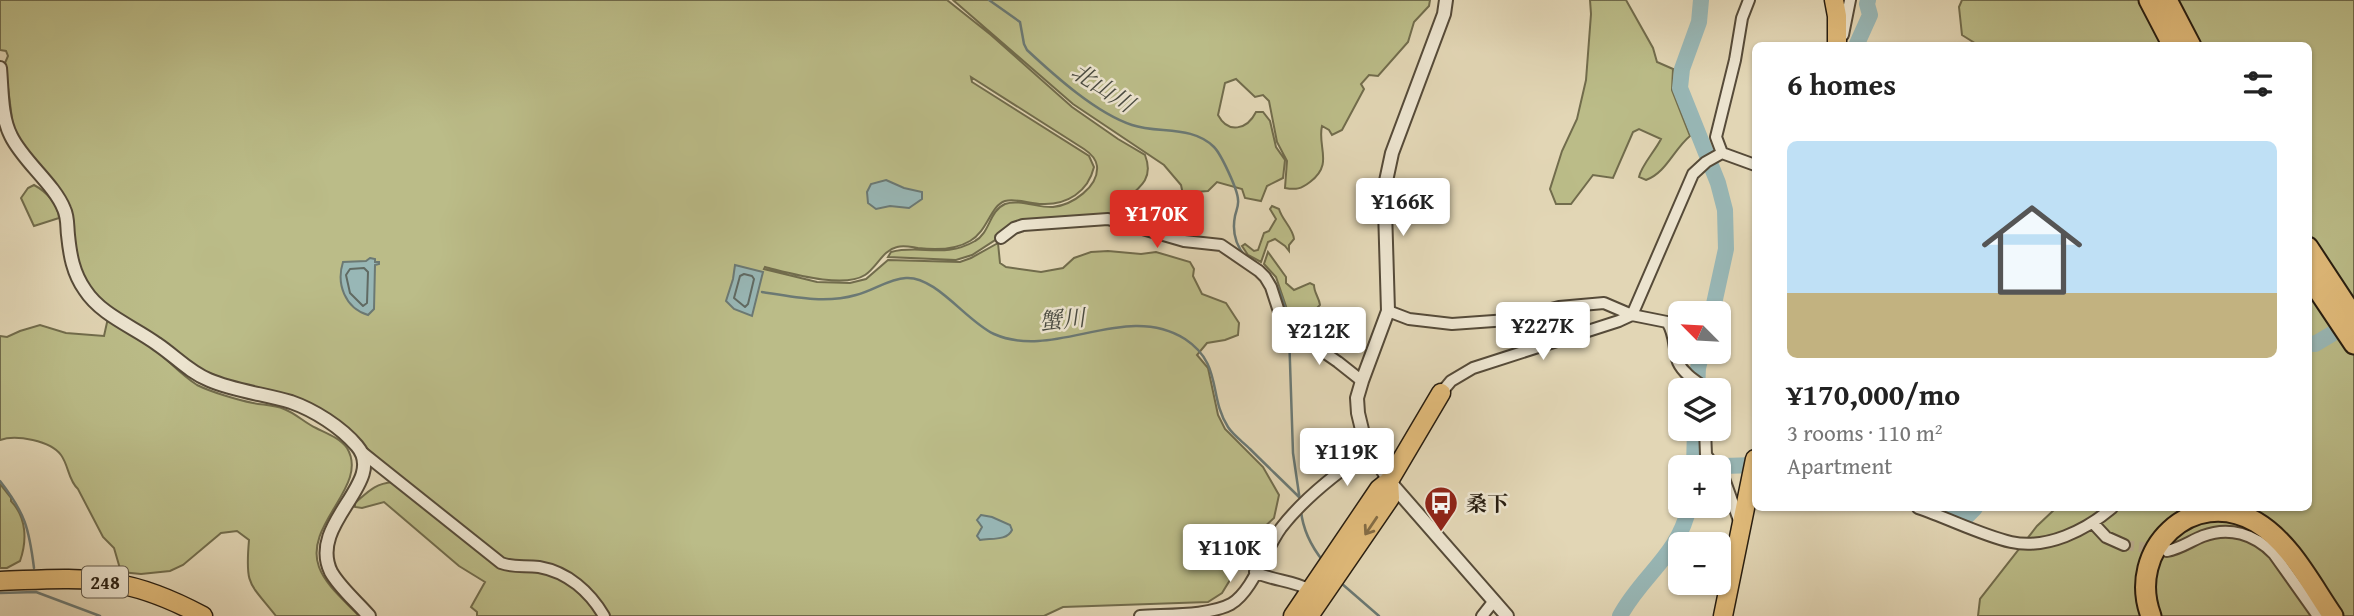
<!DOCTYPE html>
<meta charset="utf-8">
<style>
body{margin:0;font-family:"Gentium Book Plus","Noto Serif JP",serif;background:#f6f6f6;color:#222;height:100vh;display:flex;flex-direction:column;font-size:26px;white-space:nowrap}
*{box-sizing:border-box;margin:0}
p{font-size:23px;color:#767676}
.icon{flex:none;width:38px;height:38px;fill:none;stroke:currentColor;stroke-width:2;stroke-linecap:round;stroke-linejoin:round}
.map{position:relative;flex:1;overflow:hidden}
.details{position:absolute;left:1752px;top:42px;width:560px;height:469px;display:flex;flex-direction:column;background:#fff;border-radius:10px;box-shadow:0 2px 5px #0004}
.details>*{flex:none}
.needle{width:46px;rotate:294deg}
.tools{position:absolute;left:1668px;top:301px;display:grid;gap:14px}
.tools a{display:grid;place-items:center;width:63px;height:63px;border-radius:10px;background:#fff;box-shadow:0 2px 5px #0004;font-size:35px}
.price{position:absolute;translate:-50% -60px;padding:0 16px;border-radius:7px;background:#fff;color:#222;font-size:23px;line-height:46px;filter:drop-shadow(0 2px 4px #0008)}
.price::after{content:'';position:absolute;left:50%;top:42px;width:21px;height:16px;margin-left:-10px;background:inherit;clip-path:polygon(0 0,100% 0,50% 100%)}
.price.on{background:#d93025;color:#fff}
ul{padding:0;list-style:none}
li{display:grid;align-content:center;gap:14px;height:371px;padding:0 35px}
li+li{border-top:2px solid #e0e0e0}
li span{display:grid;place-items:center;height:217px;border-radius:10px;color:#555}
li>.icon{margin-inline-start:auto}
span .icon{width:126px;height:126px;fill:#fffc;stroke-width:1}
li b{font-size:30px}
h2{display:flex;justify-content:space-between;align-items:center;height:84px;padding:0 35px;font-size:30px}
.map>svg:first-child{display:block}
</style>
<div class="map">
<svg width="2354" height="616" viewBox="0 0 2354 616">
<rect width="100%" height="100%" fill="#e2d6b5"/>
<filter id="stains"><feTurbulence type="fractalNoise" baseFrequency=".00286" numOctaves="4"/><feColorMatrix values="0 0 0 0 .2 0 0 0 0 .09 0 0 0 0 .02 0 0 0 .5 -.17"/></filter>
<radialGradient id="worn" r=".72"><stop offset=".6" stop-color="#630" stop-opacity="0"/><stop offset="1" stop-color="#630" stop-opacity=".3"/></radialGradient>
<path fill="#bbbc88" stroke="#716c4c" stroke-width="2" d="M 0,0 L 947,0 L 991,35 L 1072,107 L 1118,139 L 1145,155 C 1154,178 1141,187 1124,201 C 1119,206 1115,212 1109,217 L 1023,222 L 972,255 L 956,260 L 888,257 L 891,252 C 921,244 944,259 975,241 C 990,233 989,211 1005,204 C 1019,199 1039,208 1053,207 C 1072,205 1099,187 1097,166 C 1096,158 1090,153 1084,149 L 971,77 L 972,82 L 1089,156 L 1094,167 C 1088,192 1067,205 1042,204 C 1031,204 1016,198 1005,201 C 990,206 988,231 970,241 C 955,250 935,250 918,248 C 911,247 904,245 897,247 C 883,250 877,267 865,275 C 843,289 790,273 765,267 L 764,269 L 817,282 L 850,283 L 866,279 L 888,260 L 960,262 L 971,258 L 998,243 L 1000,263 L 1006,267 L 1041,272 L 1063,268 L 1074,258 L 1091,252 L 1108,251 L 1141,254 L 1156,252 L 1190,262 L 1194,269 L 1193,276 L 1202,294 L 1226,303 L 1239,323 L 1238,335 L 1225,340 L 1207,343 L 1197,355 L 1208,368 L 1218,415 L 1225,429 L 1263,467 L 1279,495 L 1274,518 L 1260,531 L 1222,593 L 1208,602 L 1063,607 L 1044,616 L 606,616 L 574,580 L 504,562 L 403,480 L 344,428 L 202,370 L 191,364 L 162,340 L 108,306 L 90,290 L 78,265 L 71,216 L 20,143 L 13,127 L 5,63 L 8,56 L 6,51 L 0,50 Z
M 953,0 L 1430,0 L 1429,6 L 1414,22 L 1408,42 L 1378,76 L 1369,75 L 1361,84 L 1364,89 L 1342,130 L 1332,135 L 1329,130 L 1322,126 C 1317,147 1334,164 1310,182 C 1301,189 1296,190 1285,188 L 1287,161 L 1277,142 L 1269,101 L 1263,95 L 1255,97 L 1236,79 L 1225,83 L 1218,115 C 1228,134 1247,130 1256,112 L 1263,112 L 1270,121 L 1276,147 L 1285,160 L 1283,178 L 1267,186 L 1261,201 L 1245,198 L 1242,189 L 1217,182 L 1208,191 L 1195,192 L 1192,223 L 1188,218 L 1181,185 L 1164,165 L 1073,104 Z
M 1590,0 L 1626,0 L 1653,48 L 1657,62 L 1673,69 L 1672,90 L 1690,136 C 1674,149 1666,173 1646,180 L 1639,177 C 1641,166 1655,151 1661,139 L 1639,129 L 1633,132 L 1613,178 L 1593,175 L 1571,204 L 1556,204 L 1550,189 L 1562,151 L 1577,119 L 1586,80 L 1591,14 Z
M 1962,0 L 2354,0 L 2354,616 L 1978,616 L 1980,599 L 2037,526 L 2056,508 L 2308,508 L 2308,46 L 1978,45 L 1962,35 L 1959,7 Z
M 34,185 C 47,192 58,204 59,218 L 34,226 L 33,224 L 21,198 L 28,188 Z
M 1272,206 L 1279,209 C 1282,220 1293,228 1294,239 L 1289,245 L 1289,251 L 1285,246 L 1275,239 L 1268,242 L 1261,262 L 1248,255 L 1242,246 L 1245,244 L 1254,251 L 1258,250 L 1264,233 L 1269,231 L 1276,219 L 1270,209 Z
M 1268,252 L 1286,277 L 1286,283 L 1294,290 L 1310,283 L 1314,285 C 1314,293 1319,297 1320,305 L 1308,317 L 1291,321 L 1276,277 L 1264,264 Z
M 108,318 C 122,328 139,336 152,347 C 167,359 181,375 197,385 C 211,392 238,400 253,403 C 263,405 274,405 284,409 C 295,413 305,423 316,428 C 326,433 340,438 347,448 C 370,486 303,524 319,567 C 326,586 345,601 359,616 L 276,616 C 249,582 245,586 249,540 L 237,531 L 221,533 L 183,565 L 170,571 L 141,574 L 121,572 L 114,548 L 103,537 L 78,489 C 68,480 69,466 61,455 C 51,441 16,434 0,440 L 0,336 L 7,337 L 20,331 L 40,325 L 66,333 L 104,336 Z
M 393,482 L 499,565 L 554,575 L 582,591 L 600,616 L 477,616 L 477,612 L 471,607 L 485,582 L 459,566 L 384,502 L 362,508 L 355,507 L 355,503 C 369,491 374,484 393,482 Z
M 0,484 L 11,498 L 11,501 C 27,518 27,541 20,561 L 7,568 L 0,568 Z"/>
<path fill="#98b7b6" stroke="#6b7974" stroke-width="2" d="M 886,180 L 904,188 L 922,192 L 922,199 L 909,208 L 890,206 L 876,209 L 868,203 L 867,192 L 871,184 Z
M 370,258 L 375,259 L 375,262 L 379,262 L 379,264 L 375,265 L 374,309 L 368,315 C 345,308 336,284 343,262 L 366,261 Z
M 735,265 L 763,272 L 752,316 L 734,309 L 726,301 L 733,279 Z
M 981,515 L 992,517 L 1010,525 L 1012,530 C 1007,541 991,538 980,540 L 977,536 L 982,527 L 977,520 Z"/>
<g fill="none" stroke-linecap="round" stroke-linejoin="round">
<path stroke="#606a63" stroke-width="2" d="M 364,268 L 368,272 L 367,303 L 363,306 L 350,293 L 346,275 L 350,269 Z
M 744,274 L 752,276 L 754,279 L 748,304 L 745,307 L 734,298 L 740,276 Z"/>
<path stroke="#6b7974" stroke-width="2.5" d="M 989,0 L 1020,22 L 1024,44 L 1027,50 C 1055,76 1096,113 1132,125 C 1159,134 1192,125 1214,147 C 1221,154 1238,190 1238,200 C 1239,205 1236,211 1235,216 C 1232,231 1235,244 1245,256
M 1259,265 C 1277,276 1285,303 1288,323
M 762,292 C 793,297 825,304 856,295 C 873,291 888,279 906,278 C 936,276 967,322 994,334 C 1055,361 1125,301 1185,339 C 1223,364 1208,396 1228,427 C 1233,435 1243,442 1250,449 C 1266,465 1283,481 1299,497
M 1289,333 L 1293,453 L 1300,501
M 0,481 C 25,513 29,528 34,568
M 1301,511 C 1303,530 1311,546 1323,561
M 1341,583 L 1379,616
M 0,593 L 36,592 L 100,616"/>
<path stroke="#98b7b6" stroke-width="16" d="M 1701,0 L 1699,22 L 1682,69 L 1680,88 L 1718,183 L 1725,210 L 1726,249 L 1712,313
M 1856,46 L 1870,15 L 1867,4 L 1868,0
M 2308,343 L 2315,344 L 2352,322
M 1697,390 L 1698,368 L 1702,352
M 1694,467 L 1755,465
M 1694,467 L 1695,429
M 1938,508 L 1966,517 L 1975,508
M 1620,616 C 1641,576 1680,554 1689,506"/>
<path stroke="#bdb194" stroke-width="10" stroke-dasharray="10 5" stroke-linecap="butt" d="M 2124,545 L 2158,549"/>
<g stroke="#564b39" stroke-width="14">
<path id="minor" d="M 1843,35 L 1850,0
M 1722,153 L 1716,137 L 1735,60 L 1742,18 L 1749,0
M 1001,238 L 1014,228 L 1023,225 L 1108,219 L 1184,241 L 1221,245 L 1259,271 L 1265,277 L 1271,287 L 1283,324 L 1338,362 L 1362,381
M 1388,311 L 1409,319 L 1452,324 L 1508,320 L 1559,307 L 1604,303 L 1632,315 L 1667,322 C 1676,335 1673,348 1678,362 C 1683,373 1694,380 1704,387 L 1704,390
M 1441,393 L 1451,381 L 1473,368 L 1619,321 L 1632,315 L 1693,174 L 1706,162 L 1722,153 L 1755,165
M 1705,429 L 1706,455 L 1715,467
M 363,453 L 501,563 C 514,568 525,565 539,567 C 568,572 590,592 604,616
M 1718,471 L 1723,476 L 1740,523
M 1918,508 C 1948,518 1981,535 2011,542 C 2047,550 2086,530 2112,508
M 2093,523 L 2106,537 L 2124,545
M 2167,551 C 2182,548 2190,541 2203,536 C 2229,526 2255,534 2274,554 L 2318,616
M 1255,572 C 1273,581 1293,580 1310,590
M 1140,616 C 1166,614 1209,616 1231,604 C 1253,591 1265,550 1281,528 C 1304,498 1339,471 1370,450
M 1482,616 L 1493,602"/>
</g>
<g stroke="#564b39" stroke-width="16">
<path id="tertiary" d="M 1446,0 L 1444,14 L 1392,153 L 1386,181 L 1385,209 L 1388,311 L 1362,381 L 1357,398 L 1358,413 L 1364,438 L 1389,481 L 1507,616
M 0,68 C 2,90 1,117 11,136 C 23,161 54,184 64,209 C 68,217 67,227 68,235 C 70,255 73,273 85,290 C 101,315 134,327 157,344 C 175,356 189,372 209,380 C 235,391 264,394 291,402 C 314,410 341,427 357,446 C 388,482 307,523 331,572 C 340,588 357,602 369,616"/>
</g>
<g stroke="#271d10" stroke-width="21">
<path id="trunk" d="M 1834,0 L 1837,16 L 1837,46
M 0,581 C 37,580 76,576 113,583 C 145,588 175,601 203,616
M 1293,616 L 1379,489 L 1389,481 L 1441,393
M 1309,616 L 1390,498 L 1389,481
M 1723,616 L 1755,459"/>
</g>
<g stroke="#271d10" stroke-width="23">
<path id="motorway" d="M 2149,0 L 2173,46
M 2167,0 L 2191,46
M 2308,247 L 2354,317
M 2308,275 L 2354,344
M 2151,616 C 2126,550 2192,485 2256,522 C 2290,542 2311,584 2333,616"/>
</g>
<use href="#minor" stroke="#ece4cf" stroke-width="10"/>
<use href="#tertiary" stroke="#ece4cf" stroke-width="12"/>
<use href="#trunk" stroke="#e1bb7a" stroke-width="18"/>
<use href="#motorway" stroke="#e1bb7a" stroke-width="19"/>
</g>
<defs><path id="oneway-shaft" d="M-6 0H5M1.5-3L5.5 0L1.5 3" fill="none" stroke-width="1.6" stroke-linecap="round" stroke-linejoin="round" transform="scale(1.75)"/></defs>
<use stroke="#846c45" href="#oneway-shaft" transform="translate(1371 526) rotate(124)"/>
<defs>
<g id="bus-pin" transform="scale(1.75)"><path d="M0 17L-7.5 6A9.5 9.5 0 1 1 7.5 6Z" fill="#8f2418" stroke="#ece4cf"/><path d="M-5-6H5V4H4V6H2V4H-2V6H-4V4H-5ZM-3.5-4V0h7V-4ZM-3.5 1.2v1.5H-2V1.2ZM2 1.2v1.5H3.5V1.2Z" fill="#fff"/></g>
</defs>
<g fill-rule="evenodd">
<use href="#bus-pin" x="1441" y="503"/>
</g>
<g text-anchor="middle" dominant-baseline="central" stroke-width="5" stroke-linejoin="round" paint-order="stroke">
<rect fill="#ece4cf" stroke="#625949" stroke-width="2" x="82" y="566.5" width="46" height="31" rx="5"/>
<g font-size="19" font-weight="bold" fill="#271d10">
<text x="105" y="582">248</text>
</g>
<g font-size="21" font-weight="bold" fill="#271d10" stroke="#ece4cf" text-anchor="start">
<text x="1466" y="503">桑下</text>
</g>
<g font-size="23" font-style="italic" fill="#494b42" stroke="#ece4cf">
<text transform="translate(1103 87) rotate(33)">北山川</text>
<text transform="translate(1062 319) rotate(-6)">蟹川</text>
</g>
</g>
<rect width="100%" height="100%" filter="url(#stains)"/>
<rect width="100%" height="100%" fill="url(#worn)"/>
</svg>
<div class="tools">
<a><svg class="needle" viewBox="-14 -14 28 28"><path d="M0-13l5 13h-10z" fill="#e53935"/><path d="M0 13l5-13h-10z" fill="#767676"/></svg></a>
<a><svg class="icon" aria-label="layers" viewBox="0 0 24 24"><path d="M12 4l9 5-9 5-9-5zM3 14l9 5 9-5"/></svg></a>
<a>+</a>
<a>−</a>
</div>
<b class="price" style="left:1403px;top:238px">¥166K</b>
<b class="price on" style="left:1157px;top:250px">¥170K</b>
<b class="price" style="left:1543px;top:362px">¥227K</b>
<b class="price" style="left:1319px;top:367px">¥212K</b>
<b class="price" style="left:1347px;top:488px">¥119K</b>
<b class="price" style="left:1230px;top:584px">¥110K</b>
<section class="details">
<h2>6 homes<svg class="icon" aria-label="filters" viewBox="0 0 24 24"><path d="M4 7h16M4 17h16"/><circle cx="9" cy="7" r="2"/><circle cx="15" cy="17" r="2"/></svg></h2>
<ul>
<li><span style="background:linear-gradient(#bfe0f5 70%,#c2b280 0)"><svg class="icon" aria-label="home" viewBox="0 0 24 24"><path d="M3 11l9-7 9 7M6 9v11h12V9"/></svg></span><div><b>¥170,000/mo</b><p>3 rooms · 110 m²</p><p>Apartment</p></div></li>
</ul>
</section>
</div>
